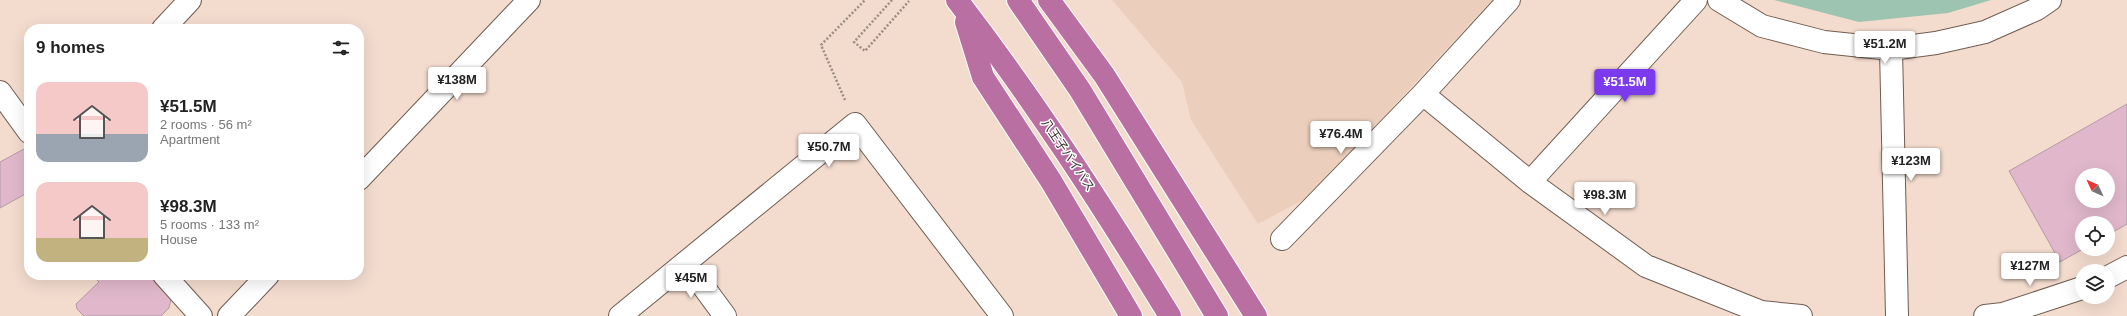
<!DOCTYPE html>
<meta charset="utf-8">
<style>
body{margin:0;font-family:Helvetica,"Noto Sans JP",sans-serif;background:#f2f2f2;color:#222;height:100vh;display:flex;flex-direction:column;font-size:15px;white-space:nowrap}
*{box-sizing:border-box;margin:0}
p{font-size:13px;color:#767676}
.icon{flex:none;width:22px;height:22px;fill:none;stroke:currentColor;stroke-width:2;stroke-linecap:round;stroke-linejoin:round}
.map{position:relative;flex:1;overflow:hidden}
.drawer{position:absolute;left:24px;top:24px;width:340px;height:256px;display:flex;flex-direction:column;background:#fff;border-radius:16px;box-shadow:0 4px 16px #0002}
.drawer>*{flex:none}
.needle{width:26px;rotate:314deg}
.buttons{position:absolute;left:2075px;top:168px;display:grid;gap:8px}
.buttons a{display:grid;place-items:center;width:40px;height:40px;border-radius:50%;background:#fff;box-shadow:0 4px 16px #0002;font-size:20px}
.price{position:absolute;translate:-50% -34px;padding:0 9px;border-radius:4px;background:#fff;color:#222;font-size:13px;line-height:26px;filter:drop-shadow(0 1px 2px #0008)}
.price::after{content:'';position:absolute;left:50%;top:24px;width:12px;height:9px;margin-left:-6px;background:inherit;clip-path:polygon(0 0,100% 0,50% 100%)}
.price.current{background:#7c3aed;color:#fff}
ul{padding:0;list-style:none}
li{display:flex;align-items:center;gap:12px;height:100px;padding:0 12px}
li span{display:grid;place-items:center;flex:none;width:112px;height:80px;border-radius:12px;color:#555}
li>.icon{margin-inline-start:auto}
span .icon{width:48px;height:48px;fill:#fffc;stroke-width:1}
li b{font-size:17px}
h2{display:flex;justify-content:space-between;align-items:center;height:48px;padding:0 12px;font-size:17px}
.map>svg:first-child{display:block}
</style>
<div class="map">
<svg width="2127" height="316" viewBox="0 0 2127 316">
<rect width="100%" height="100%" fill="#f3dcce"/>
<path fill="#eccebc" d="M 1112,0 L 1492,0 L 1310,196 L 1258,224 L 1191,120 L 1182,82 Z"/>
<path fill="#9cc4b1" d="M 1774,0 L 1991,0 L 1948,13 L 1859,22 Z"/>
<path fill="#e1b8cb" stroke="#b29aa5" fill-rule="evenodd" d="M 2127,104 L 2127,224 L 2108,235 L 2108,223 L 2082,223 L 2083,249 L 2060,262 L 2009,171 ZM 2082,175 L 2108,175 L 2108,201 L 2082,201 Z
M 24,149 L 29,158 L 29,192 L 0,208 L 0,162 Z
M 92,275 L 148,275 L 171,299 L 169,308 L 161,316 L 84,316 L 77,309 L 76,304 L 99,282 Z"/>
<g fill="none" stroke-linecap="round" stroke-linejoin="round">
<g stroke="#705c50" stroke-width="24">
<path id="minor" d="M 1719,0 L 1762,26 L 1824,42 L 1891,49 L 1936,43 L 1985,32 L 2037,9 L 2050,0
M 163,29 L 190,0
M 1891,49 L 1897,316
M 0,92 L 29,132
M 1423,94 L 1530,182 L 1646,266 L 1761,312 L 1801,316
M 359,179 L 529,0
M 1530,182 L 1696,0
M 1282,239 L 1423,94 L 1509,0
M 686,263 L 725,316
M 164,275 L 201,316
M 2108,277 L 2127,267
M 229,316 L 268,275
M 620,316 L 855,124 L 1002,316
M 1985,316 L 2003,314 L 2082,288"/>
</g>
<g stroke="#fff" stroke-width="24">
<path id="highway" d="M 957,0 C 1035,101 1103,207 1170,316
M 1018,0 L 1080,90 L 1217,316
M 1049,0 L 1104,75 L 1256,316
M 966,22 L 983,77 L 1051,181 L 1131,316"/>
</g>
<path stroke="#9c8b82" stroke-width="2.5" stroke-dasharray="2 2" stroke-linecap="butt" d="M 892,0 L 854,42 L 865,51 L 909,1
M 845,100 L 821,45 L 865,0"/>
<use href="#minor" stroke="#fff" stroke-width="22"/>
<use href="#highway" stroke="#ba6fa3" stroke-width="22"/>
</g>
<g text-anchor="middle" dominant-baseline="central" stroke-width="3" stroke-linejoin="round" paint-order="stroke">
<g font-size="12" fill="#332a25" stroke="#fff">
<text transform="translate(1068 155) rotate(56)">八王子バイパス</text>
</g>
</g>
</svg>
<div class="buttons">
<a><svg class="needle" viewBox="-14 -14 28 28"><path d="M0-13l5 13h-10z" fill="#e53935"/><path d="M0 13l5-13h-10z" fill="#767676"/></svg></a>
<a><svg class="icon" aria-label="locate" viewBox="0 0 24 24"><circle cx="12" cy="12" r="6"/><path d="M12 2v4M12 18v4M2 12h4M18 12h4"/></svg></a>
<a><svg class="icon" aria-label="layers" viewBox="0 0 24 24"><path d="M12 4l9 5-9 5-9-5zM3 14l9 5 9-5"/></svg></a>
</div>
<b class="price" style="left:1885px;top:65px">¥51.2M</b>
<b class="price" style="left:457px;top:101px">¥138M</b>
<b class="price current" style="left:1625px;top:103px">¥51.5M</b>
<b class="price" style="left:1341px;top:155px">¥76.4M</b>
<b class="price" style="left:829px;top:168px">¥50.7M</b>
<b class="price" style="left:1911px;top:182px">¥123M</b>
<b class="price" style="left:1605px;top:216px">¥98.3M</b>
<b class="price" style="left:2030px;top:287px">¥127M</b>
<b class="price" style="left:691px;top:299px">¥45M</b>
<section class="drawer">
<h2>9 homes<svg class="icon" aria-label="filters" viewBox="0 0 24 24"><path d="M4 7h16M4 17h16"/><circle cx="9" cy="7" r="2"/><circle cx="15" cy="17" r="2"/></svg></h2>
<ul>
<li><span style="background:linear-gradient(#f6c9c9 65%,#9aa5b1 0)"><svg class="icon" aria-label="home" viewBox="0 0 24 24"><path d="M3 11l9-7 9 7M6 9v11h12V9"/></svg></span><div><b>¥51.5M</b><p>2 rooms · 56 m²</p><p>Apartment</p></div></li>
<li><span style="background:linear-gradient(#f6c9c9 70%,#c2b280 0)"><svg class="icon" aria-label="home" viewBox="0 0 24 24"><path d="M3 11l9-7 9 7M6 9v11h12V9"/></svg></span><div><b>¥98.3M</b><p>5 rooms · 133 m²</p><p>House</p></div></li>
</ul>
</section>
</div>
